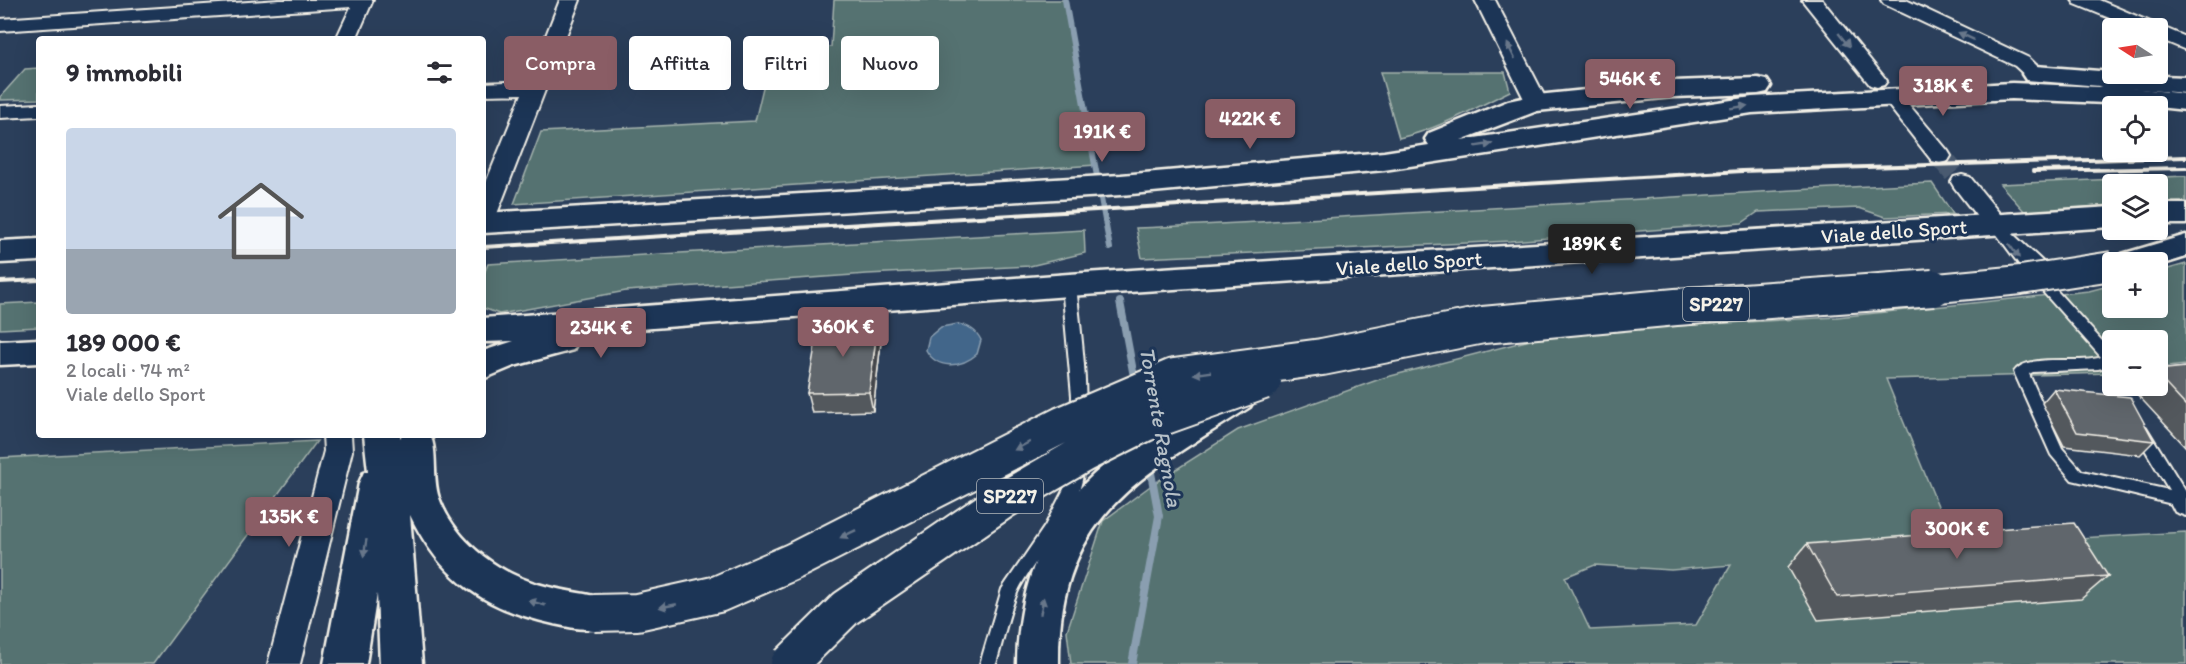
<!DOCTYPE html>
<html lang="it">
<meta charset="utf-8">
<style>
body{margin:0;font-family:Itim,sans-serif;background:#f7f7f7;color:#2b2b33;height:100vh;display:flex;flex-direction:column;font-size:22px;white-space:nowrap}
*{box-sizing:border-box;margin:0}
p{font-size:20px;color:#7c7c81}
.icon{flex:none;width:33px;height:33px;fill:none;stroke:currentColor;stroke-width:2;stroke-linecap:round;stroke-linejoin:round}
.map{position:relative;flex:1;overflow:hidden}
.drawer{position:absolute;left:36px;top:36px;width:450px;height:402px;display:flex;flex-direction:column;background:#fff;border-radius:6px;box-shadow:0 6px 24px #0002}
.drawer>*{flex:none}
.guide{position:absolute;left:504px;top:36px;width:570px;height:54px;display:flex;gap:12px}
.needle{width:39px;rotate:282deg}
.controls{position:absolute;left:2102px;top:18px;display:grid;gap:12px}
.controls a{display:grid;place-items:center;width:66px;height:66px;border-radius:6px;background:#fff;box-shadow:0 6px 24px #0002;font-size:30px}
.price{position:absolute;translate:-50% -51px;padding:0 14px;border-radius:6px;background:#8a5d65;color:#fff;font-size:20px;line-height:39px;filter:drop-shadow(0 2px 3px #0008)}
.price::after{content:'';position:absolute;left:50%;top:36px;width:18px;height:14px;margin-left:-9px;background:inherit;clip-path:polygon(0 0,100% 0,50% 100%)}
.price.active{background:#222;color:#fff}
ul{padding:0;list-style:none}
li{display:grid;align-content:center;gap:12px;height:318px;padding:0 30px}
li+li{border-top:2px solid #e1e1e2}
li span{display:grid;place-items:center;height:186px;border-radius:6px;color:#555}
li>.icon{margin-inline-start:auto}
span .icon{width:108px;height:108px;fill:#fffc;stroke-width:1}
li b{font-size:26px}
h2{display:flex;justify-content:space-between;align-items:center;height:72px;padding:0 30px;font-size:26px}
.tag{padding:0 21px;border-radius:6px;background:#fff;box-shadow:0 6px 24px #0002;font-size:21px;line-height:54px}
.tag.active{background:#8a5d65;color:#fff}
.map>svg:first-child{display:block}
</style>
<div class="map">
<svg width="2186" height="664" viewBox="0 0 2186 664">
<rect width="100%" height="100%" fill="#2b3f5b"/>
<filter id="ink" filterUnits="userSpaceOnUse"><feTurbulence type="fractalNoise" baseFrequency=".0167" numOctaves="2"/><feDisplacementMap in="SourceGraphic" scale="12" xChannelSelector="R" yChannelSelector="G"/><feConvolveMatrix kernelMatrix="1 2 1 2 8 2 1 2 1" color-interpolation-filters="sRGB"/></filter>
<g filter="url(#ink)">
<path fill="#547271" stroke="#a4b2ac" stroke-width="1.5" fill-rule="evenodd" d="M 834,0 L 1065,0 L 1096,165 L 514,204 L 541,132 L 755,121 L 771,54 L 831,47 Z
M 39,68 L 39,99 L 0,100 L 0,97 L 25,69 Z
M 1380,72 L 1505,72 L 1510,91 C 1473,109 1439,129 1399,138 Z
M 2186,176 L 2186,202 L 2157,203 L 2157,184 L 2112,184 L 2112,205 L 2025,212 L 2000,184 Z
M 1932,183 L 1953,214 L 1885,217 L 1859,208 L 1758,212 L 1742,223 L 1510,241 L 1142,258 L 1136,228 C 1401,216 1666,195 1932,183 Z
M 1084,230 L 1085,253 L 1030,266 L 867,274 L 626,291 L 499,314 L 483,308 L 483,276 L 488,264 Z
M 2186,264 L 2186,365 L 2157,368 L 2157,340 L 2112,340 L 2112,373 L 1886,379 L 1954,545 L 2186,532 L 2186,664 L 1071,664 L 1067,631 L 1103,521 L 1153,484 L 1238,430 L 1383,378 L 1561,332 L 1837,317 L 2089,291 L 2112,285 L 2112,308 L 2157,308 L 2157,272 ZM 1595,565 L 1671,570 L 1731,565 L 1696,625 L 1590,630 L 1565,577 Z
M 39,302 L 39,327 L 0,329 L 0,304 Z
M 317,441 L 153,664 L 0,664 L 0,458 Z"/>
<path fill="#43668a" stroke="#8a9eb0" stroke-width="1.5" d="M 958,324 C 969,326 976,330 981,340 L 977,354 C 961,368 937,370 926,350 L 929,337 L 941,327 Z"/>
<g fill="none" stroke-linecap="round" stroke-linejoin="round">
<path stroke="#8a9eb0" stroke-width="6" d="M 1065,0 L 1110,248"/>
<path stroke="#8a9eb0" stroke-width="8" d="M 1120,302 L 1135,382
M 1132,664 L 1159,516 L 1149,462"/>
<path stroke="#495a70" stroke-width="22" stroke-dasharray="22 10" stroke-linecap="butt" d="M 1940,156 L 1962,182"/>
<g stroke="#f4f1e8" stroke-width="4">
<path id="lane" d="M 1996,221 L 2000,222 L 2043,262 L 2044,265 L 2040,272 L 2112,352 L 2110,366 L 2098,369 L 2033,372 L 2029,374 L 2062,448 L 2082,471 L 2169,490 L 2134,431 L 2136,427 L 2146,427 L 2186,492 L 2186,510 L 2168,503 L 2072,480 L 2051,455 L 2014,372 C 2027,352 2080,365 2101,357 L 2027,274 L 2020,273 L 2019,270 L 2021,267 L 1990,225 Z
M 1069,280 L 1076,285 C 1078,309 1091,403 1083,420 L 1073,420 L 1071,416 L 1072,396 L 1062,285 Z
M 1075,456 L 1080,458 C 1098,492 1030,562 1017,593 C 1008,615 1003,641 996,664 L 980,664 L 1002,589 L 1045,526 L 1066,485 L 1070,458 Z"/>
</g>
<g stroke="#f4f1e8" stroke-width="4">
<path id="street" d="M 279,0 L 373,0 L 356,39 L 336,39 L 351,7 L 0,31 L 0,19 Z
M 560,0 L 580,0 L 495,219 L 491,225 L 483,227 L 483,190 L 522,94 L 483,95 L 483,83 L 528,81 Z
M 1475,0 L 1495,0 L 1548,103 L 1544,107 L 1537,109 L 1530,107 L 1526,103 Z
M 1802,0 L 1822,0 L 1884,77 L 1887,81 L 1884,85 L 1877,87 L 1870,85 Z
M 1881,0 L 1906,0 L 2029,58 L 2045,74 L 2042,78 L 2028,78 L 2015,66 L 1884,4 Z
M 2072,0 L 2099,0 L 2186,37 L 2186,50 L 2157,38 L 2157,28 L 2134,28 L 2075,4 Z
M 1892,91 L 1899,93 L 1948,151 L 1951,156 L 1948,161 L 1940,163 L 1932,161 L 1885,101 L 1882,97 L 1885,93 Z
M 39,104 L 39,116 L 0,118 L 0,106 Z
M 1962,175 L 1970,177 L 2004,219 L 2008,225 L 2004,231 L 1996,233 L 1988,231 L 1954,187 L 1951,182 L 1954,177 Z
M 323,435 L 351,435 L 352,451 L 300,664 L 268,664 L 324,451 Z
M 2185,492 L 2186,492 L 2186,516 L 2175,512 L 2171,504 L 2175,496 Z"/>
</g>
<g stroke="#f4f1e8" stroke-width="5">
<path id="secondary" d="M 1758,78 L 1767,80 L 1771,86 L 1767,92 L 1758,94 L 1674,97 L 1537,111 L 1461,140 L 1752,97 L 2012,83 L 2098,87 L 2105,85 L 2186,94 L 2186,110 L 2129,104 L 2012,99 L 1752,113 L 1384,170 L 1121,195 L 483,233 L 483,213 L 1121,175 L 1384,152 L 1429,145 L 1425,139 L 1429,133 L 1508,101 L 1537,95 L 1674,81 Z
M 2157,204 L 2186,204 L 2186,224 L 2157,224 Z
M 2112,207 L 2112,227 L 1069,296 L 574,334 L 578,341 L 573,350 L 514,366 L 483,379 L 483,351 L 514,341 L 483,342 L 483,318 L 1069,274 Z
M 39,239 L 39,261 L 0,263 L 0,241 Z
M 39,339 L 39,363 L 0,365 L 0,341 Z"/>
</g>
<g stroke="#f4f1e8" stroke-width="5">
<path id="highway" d="M 2035,66 L 2112,72 L 2112,74 L 2186,77 L 2186,93 L 2026,80 L 2022,74 L 2026,68 Z
M 2186,235 L 2186,257 L 2157,266 L 2157,262 L 2117,262 L 2122,254 Z
M 1238,385 L 1250,389 L 1255,398 L 1250,407 C 1139,478 1057,515 1059,664 L 1017,664 C 1018,598 1038,531 1085,483 C 1124,443 1179,417 1226,389 Z
M 364,435 L 400,435 L 400,438 L 402,435 L 430,435 C 438,451 432,477 439,498 C 456,543 500,575 545,586 C 566,592 588,593 608,600 L 614,613 L 608,626 C 590,632 573,628 554,624 C 484,609 441,579 410,515 L 422,664 L 380,664 L 377,594 L 366,664 L 324,664 L 359,483 L 364,472 L 368,471 Z"/>
</g>
<use href="#lane" fill="#1d3557" fill-rule="evenodd"/>
<use href="#street" fill="#1d3557" fill-rule="evenodd"/>
<use href="#secondary" fill="#1d3557" fill-rule="evenodd"/>
<use href="#highway" fill="#1d3557" fill-rule="evenodd"/>
<path stroke="#f4f1e8" stroke-width="4" d="M 2033,171 L 2186,168
M 483,247 L 1742,171 L 2186,157
M 0,282 L 39,280"/>
<g stroke="#f4f1e8" stroke-width="32" stroke-linecap="butt">
<path id="highway-bridge-far1" d="M 1917,290 L 2021,280 L 2112,266"/>
</g>
<g stroke="#f4f1e8" stroke-width="40" stroke-linecap="butt">
<path id="highway-bridge" d="M 594,613 L 637,612 L 718,594 L 794,561 L 1062,425 L 1174,377 L 1322,357 L 1483,325 L 1676,307 L 1933,288
M 789,664 L 846,608 L 1004,500 L 1083,454 L 1145,423 L 1263,381"/>
</g>
<use href="#highway-bridge-far1" stroke="#1d3557" stroke-width="28"/>
<use href="#highway-bridge" stroke="#1d3557" stroke-width="36"/>
</g>
<path fill="#53585d" stroke="#f4f1e8" stroke-width="1.5" d="M 878,322 L 881,342 L 873,411 L 812,413 L 807,393 Z
M 2186,367 L 2186,447 L 2134,391 L 2139,386 L 2157,386 L 2157,370 Z
M 2054,389 L 2154,441 L 2140,455 L 2064,446 L 2042,403 Z
M 1807,544 L 2108,576 L 2081,599 L 1818,620 L 1788,567 Z"/>
<path fill="#44474c" stroke="#f4f1e8" stroke-width="1.5" d="M 878,322 L 881,342 L 873,411 L 869,392 Z"/>
<path fill="#61666c" stroke="#f4f1e8" stroke-width="1.5" d="M 878,322 L 869,392 L 807,393 L 819,323 Z
M 2186,367 L 2186,406 L 2157,375 L 2157,370 Z
M 2054,389 L 2130,397 L 2154,441 L 2077,432 Z
M 2074,523 L 2108,576 L 1837,597 L 1807,544 Z"/>
<defs><path id="oneway-solid" d="M-6-.8H1V-3.2L6.5 0L1 3.2V.8H-6Z" transform="scale(1.5)"/></defs>
<g fill="#68778a">
<use href="#oneway-solid" transform="translate(1966 36) rotate(-155)"/>
<use href="#oneway-solid" transform="translate(1844 40) rotate(51)"/>
<use href="#oneway-solid" transform="translate(1511 51) rotate(-116)"/>
<use href="#oneway-solid" transform="translate(1739 107) rotate(-9)"/>
<use href="#oneway-solid" transform="translate(1484 145) rotate(-9)"/>
<use href="#oneway-solid" transform="translate(2014 251) rotate(53)"/>
<use href="#oneway-solid" transform="translate(1202 373) rotate(172)"/>
<use href="#oneway-solid" transform="translate(1022 446) rotate(152)"/>
<use href="#oneway-solid" transform="translate(848 534) rotate(154)"/>
<use href="#oneway-solid" transform="translate(365 548) rotate(100)"/>
<use href="#oneway-solid" transform="translate(537 603) rotate(-164)"/>
<use href="#oneway-solid" transform="translate(668 606) rotate(169)"/>
<use href="#oneway-solid" transform="translate(1042 606) rotate(-79)"/>
</g>
</g>
<g text-anchor="middle" dominant-baseline="central" stroke-width="6" stroke-linejoin="round" paint-order="stroke">
<g fill="#1d3557" stroke="#b4b9bc" stroke-width="1.5">
<rect x="1683" y="287" width="66" height="34" rx="4.5"/>
<rect x="977" y="479" width="66" height="34" rx="4.5"/>
</g>
<g font-size="20" font-weight="bold" fill="#f4f1e8">
<text x="1716" y="304">SP227</text>
<text x="1010" y="496">SP227</text>
</g>
<g font-size="21" fill="#f4f1e8" stroke="#1d3557">
<text transform="translate(1894 231) rotate(-4)">Viale dello Sport</text>
<text transform="translate(1409 263) rotate(-4)">Viale dello Sport</text>
</g>
<g font-size="22" font-style="italic" fill="#b6c0c7" stroke="#1d3557">
<text transform="translate(1161 427) rotate(80)">Torrente Ragnola</text>
</g>
</g>
</svg>
<div class="controls">
<a><svg class="needle" viewBox="-14 -14 28 28"><path d="M0-13l5 13h-10z" fill="#e53935"/><path d="M0 13l5-13h-10z" fill="#7c7c81"/></svg></a>
<a><svg class="icon" aria-label="locate" viewBox="0 0 24 24"><circle cx="12" cy="12" r="6"/><path d="M12 2v4M12 18v4M2 12h4M18 12h4"/></svg></a>
<a><svg class="icon" aria-label="layers" viewBox="0 0 24 24"><path d="M12 4l9 5-9 5-9-5zM3 14l9 5 9-5"/></svg></a>
<a>+</a>
<a>−</a>
</div>
<b class="price" style="left:1630px;top:110px">546K €</b>
<b class="price" style="left:1943px;top:117px">318K €</b>
<b class="price" style="left:1250px;top:150px">422K €</b>
<b class="price" style="left:1102px;top:163px">191K €</b>
<b class="price active" style="left:1592px;top:275px">189K €</b>
<b class="price" style="left:843px;top:358px">360K €</b>
<b class="price" style="left:601px;top:359px">234K €</b>
<b class="price" style="left:289px;top:548px">135K €</b>
<b class="price" style="left:1957px;top:560px">300K €</b>
<div class="guide">
<a class="tag active">Compra</a>
<a class="tag">Affitta</a>
<a class="tag">Filtri</a>
<a class="tag">Nuovo</a>
</div>
<section class="drawer">
<h2>9 immobili<svg class="icon" aria-label="filters" viewBox="0 0 24 24"><path d="M4 7h16M4 17h16"/><circle cx="9" cy="7" r="2"/><circle cx="15" cy="17" r="2"/></svg></h2>
<ul>
<li><span style="background:linear-gradient(#c9d6e8 65%,#9aa5b1 0)"><svg class="icon" aria-label="home" viewBox="0 0 24 24"><path d="M3 11l9-7 9 7M6 9v11h12V9"/></svg></span><div><b>189 000 €</b><p>2 locali · 74 m²</p><p>Viale dello Sport</p></div></li>
</ul>
</section>
</div>
